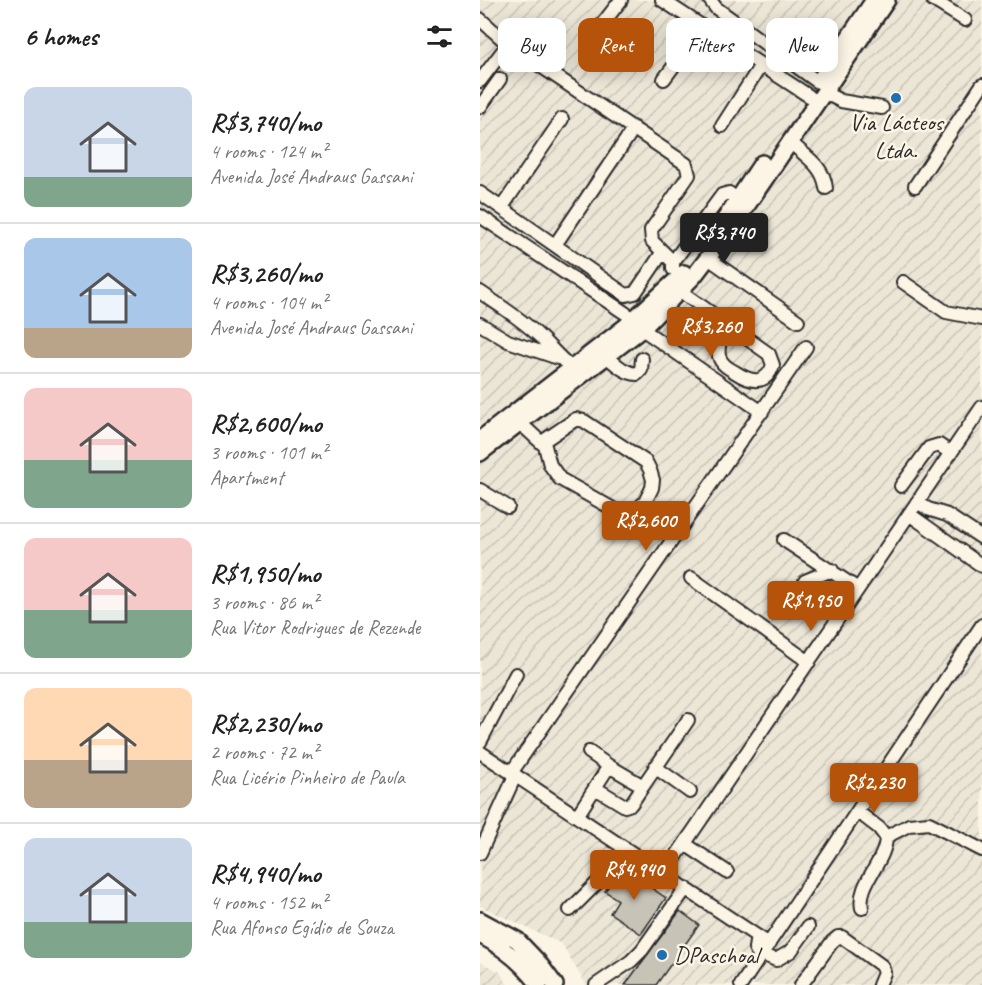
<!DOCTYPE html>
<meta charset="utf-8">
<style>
body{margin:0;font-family:Caveat,sans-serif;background:#f6f6f6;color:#222;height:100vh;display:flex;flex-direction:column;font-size:22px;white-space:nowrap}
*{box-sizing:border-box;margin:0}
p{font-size:20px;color:#767676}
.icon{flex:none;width:33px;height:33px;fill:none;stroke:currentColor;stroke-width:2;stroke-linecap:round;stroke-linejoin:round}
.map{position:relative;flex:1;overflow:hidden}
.sheet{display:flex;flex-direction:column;background:#fff;width:480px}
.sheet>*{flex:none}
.hud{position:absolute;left:18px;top:18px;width:393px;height:54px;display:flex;gap:12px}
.price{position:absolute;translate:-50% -51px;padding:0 14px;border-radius:6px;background:#b45309;color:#fff;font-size:20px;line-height:39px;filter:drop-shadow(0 2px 3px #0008)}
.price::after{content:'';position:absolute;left:50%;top:36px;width:18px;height:14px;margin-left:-9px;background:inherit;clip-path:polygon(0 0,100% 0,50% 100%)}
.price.current{background:#222;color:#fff}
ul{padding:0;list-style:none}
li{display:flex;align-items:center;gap:18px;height:150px;padding:0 24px}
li+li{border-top:2px solid #e0e0e0}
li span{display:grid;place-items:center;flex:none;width:168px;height:120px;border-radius:12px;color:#555}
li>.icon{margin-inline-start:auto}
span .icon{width:72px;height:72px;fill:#fffc;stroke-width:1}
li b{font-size:26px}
h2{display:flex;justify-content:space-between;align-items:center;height:72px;padding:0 24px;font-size:26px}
.chip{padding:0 21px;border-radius:12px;background:#fff;box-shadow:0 3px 15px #0003;font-size:21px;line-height:54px}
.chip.current{background:#b45309;color:#fff}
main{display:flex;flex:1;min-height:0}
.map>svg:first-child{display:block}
</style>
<main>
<section class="sheet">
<h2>6 homes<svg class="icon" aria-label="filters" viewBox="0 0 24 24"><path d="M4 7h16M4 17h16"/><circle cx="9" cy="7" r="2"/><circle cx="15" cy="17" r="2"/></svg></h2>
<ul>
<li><span style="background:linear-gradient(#c9d6e8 75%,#7fa58c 0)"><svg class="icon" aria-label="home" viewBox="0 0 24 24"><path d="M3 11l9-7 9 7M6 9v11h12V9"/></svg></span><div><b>R$3,740/mo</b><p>4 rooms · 124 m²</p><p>Avenida José Andraus Gassani</p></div></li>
<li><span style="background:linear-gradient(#a9c7e8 75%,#b9a48a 0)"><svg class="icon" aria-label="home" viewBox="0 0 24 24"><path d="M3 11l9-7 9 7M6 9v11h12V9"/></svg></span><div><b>R$3,260/mo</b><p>4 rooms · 104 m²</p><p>Avenida José Andraus Gassani</p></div></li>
<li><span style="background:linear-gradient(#f6c9c9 60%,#7fa58c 0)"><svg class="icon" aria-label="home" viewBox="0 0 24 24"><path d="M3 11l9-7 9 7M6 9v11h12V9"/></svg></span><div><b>R$2,600/mo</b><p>3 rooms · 101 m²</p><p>Apartment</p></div></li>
<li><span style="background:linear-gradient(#f6c9c9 60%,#7fa58c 0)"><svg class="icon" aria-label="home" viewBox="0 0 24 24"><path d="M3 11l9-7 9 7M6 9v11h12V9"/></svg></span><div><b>R$1,950/mo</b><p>3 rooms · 86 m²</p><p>Rua Vitor Rodrigues de Rezende</p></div></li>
<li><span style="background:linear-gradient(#ffd9b3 60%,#b9a48a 0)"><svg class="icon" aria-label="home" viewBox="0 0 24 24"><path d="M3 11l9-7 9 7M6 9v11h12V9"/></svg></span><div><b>R$2,230/mo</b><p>2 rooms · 72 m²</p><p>Rua Licério Pinheiro de Paula</p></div></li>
<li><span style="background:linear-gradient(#c9d6e8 70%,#7fa58c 0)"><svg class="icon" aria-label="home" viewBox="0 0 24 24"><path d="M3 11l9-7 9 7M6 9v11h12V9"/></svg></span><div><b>R$4,940/mo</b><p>4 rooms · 152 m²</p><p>Rua Afonso Egídio de Souza</p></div></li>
</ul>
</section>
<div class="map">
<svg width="502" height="985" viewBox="0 0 502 985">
<defs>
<pattern id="industrial-furrows" width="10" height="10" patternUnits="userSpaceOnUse" patternTransform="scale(1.5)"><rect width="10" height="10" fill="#ece6d7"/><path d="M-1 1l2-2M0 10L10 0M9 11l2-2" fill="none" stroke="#cbc5b9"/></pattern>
</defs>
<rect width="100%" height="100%" fill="#fcf5e5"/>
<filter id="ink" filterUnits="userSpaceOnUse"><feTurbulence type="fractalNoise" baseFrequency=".0167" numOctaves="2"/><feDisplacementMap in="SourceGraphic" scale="12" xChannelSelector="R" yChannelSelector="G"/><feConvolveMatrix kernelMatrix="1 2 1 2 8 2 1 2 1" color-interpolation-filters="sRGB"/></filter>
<g filter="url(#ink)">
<path fill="url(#industrial-furrows)" d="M 0,0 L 502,0 L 502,985 L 106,985 L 82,944 L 0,906 Z
M 0,962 L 20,972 L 28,985 L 0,985 Z"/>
<path fill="#c8c3b7" stroke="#2b2b2b" stroke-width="1.5" d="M 142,868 L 186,898 L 161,934 L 130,913 L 138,900 L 125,891 Z
M 200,911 L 219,925 L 176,985 L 145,985 Z"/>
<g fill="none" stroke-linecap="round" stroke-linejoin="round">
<g stroke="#2b2b2b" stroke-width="16">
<path id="minor" d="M 182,0 L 329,96
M 230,0 L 236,8 L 338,82
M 453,0 L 485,20
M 0,19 L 28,44
M 124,42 L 120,27 L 141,0
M 184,79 L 223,27
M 0,81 L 28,44 L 206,164 L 209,175 L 171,230 L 172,241 L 193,262
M 343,92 L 361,101 L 402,108
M 0,107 L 20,79
M 242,126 L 281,65
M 309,141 C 324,155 344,166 346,188
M 435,186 L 502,85
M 0,193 L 146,295 L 155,293 L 182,253
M 22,207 L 82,119
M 0,216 L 154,319
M 75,245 L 154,128
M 228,258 L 318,321
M 193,269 L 193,262 L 242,195 L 249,193 L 263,204
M 423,282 L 466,312 L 502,319
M 200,291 L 289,354 L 293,365 C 286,386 270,382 255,372 C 248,368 241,364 239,356 C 237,345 242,334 245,323
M 0,292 C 20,306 40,318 58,335 C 70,346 79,358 92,368
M 0,324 L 28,341 L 78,358
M 162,329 L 282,412
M 126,356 C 136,364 144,373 157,374 L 161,370 L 162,359
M 40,423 L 65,446 L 70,465 L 80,479 L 142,514 L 153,513 L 165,502 L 172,488 L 173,480 L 170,470 L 166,462 L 104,421 L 96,419 L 62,442
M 421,486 L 449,448 L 459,445 L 471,453
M 0,490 L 28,507
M 437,502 L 448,509 L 467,515 L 502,538
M 429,514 L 502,566
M 304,540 L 378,589
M 211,578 L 329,662
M 325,581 L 352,570
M 0,742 L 36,674
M 0,752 L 289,944
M 109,752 L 129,766
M 175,767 L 210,792
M 31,773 L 326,347
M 115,788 L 145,806 L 151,804 L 163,786
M 378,812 L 399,828 L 406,837 C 406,862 377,883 382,908
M 97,816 L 129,766 L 163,786 L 208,720
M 406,837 L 429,825 L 449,823 L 502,850
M 205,844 L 247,872
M 0,853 L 35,776
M 184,874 L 502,407
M 90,910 L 126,874 L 145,848
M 277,936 L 275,948 L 277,952 L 296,960 L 311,951 L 328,927
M 116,985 L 151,961 L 162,950 L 206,888
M 261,985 L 502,625
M 321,985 L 352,942 L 358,937 L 362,937 L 402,966 L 404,973 L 399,985"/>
</g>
<g stroke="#2b2b2b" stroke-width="20">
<path id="major" d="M 342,77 L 394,0
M 237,231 L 282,163
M 2,438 L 145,327 L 204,273
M 0,453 L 162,329 L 214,276 L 259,217 L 407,0
M 0,920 L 37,940 L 58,962 L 75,985
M 0,935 C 23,947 44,964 59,985"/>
</g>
<use href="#minor" stroke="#fcf5e5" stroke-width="12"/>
<use href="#major" stroke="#fcf5e5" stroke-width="15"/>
</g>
</g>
<g fill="#1f6fb2" stroke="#fcf5e5" stroke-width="2">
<circle cx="416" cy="98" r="6"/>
<circle cx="182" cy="955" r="6"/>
</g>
<g text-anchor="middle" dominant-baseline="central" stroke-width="5" stroke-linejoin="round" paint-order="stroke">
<g font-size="24" fill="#2b2b2b" stroke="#fcf5e5">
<text x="416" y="122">Via Lácteos<tspan x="416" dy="28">Ltda.</tspan></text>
<text x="194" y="955" text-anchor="start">DPaschoal</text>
</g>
</g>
</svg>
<b class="price current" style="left:244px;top:264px">R$3,740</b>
<b class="price" style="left:231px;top:358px">R$3,260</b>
<b class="price" style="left:166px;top:552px">R$2,600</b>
<b class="price" style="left:331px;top:632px">R$1,950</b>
<b class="price" style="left:394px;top:814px">R$2,230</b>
<b class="price" style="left:154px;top:901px">R$4,940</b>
<div class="hud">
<a class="chip">Buy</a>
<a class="chip current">Rent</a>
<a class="chip">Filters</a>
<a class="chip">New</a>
</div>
</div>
</main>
